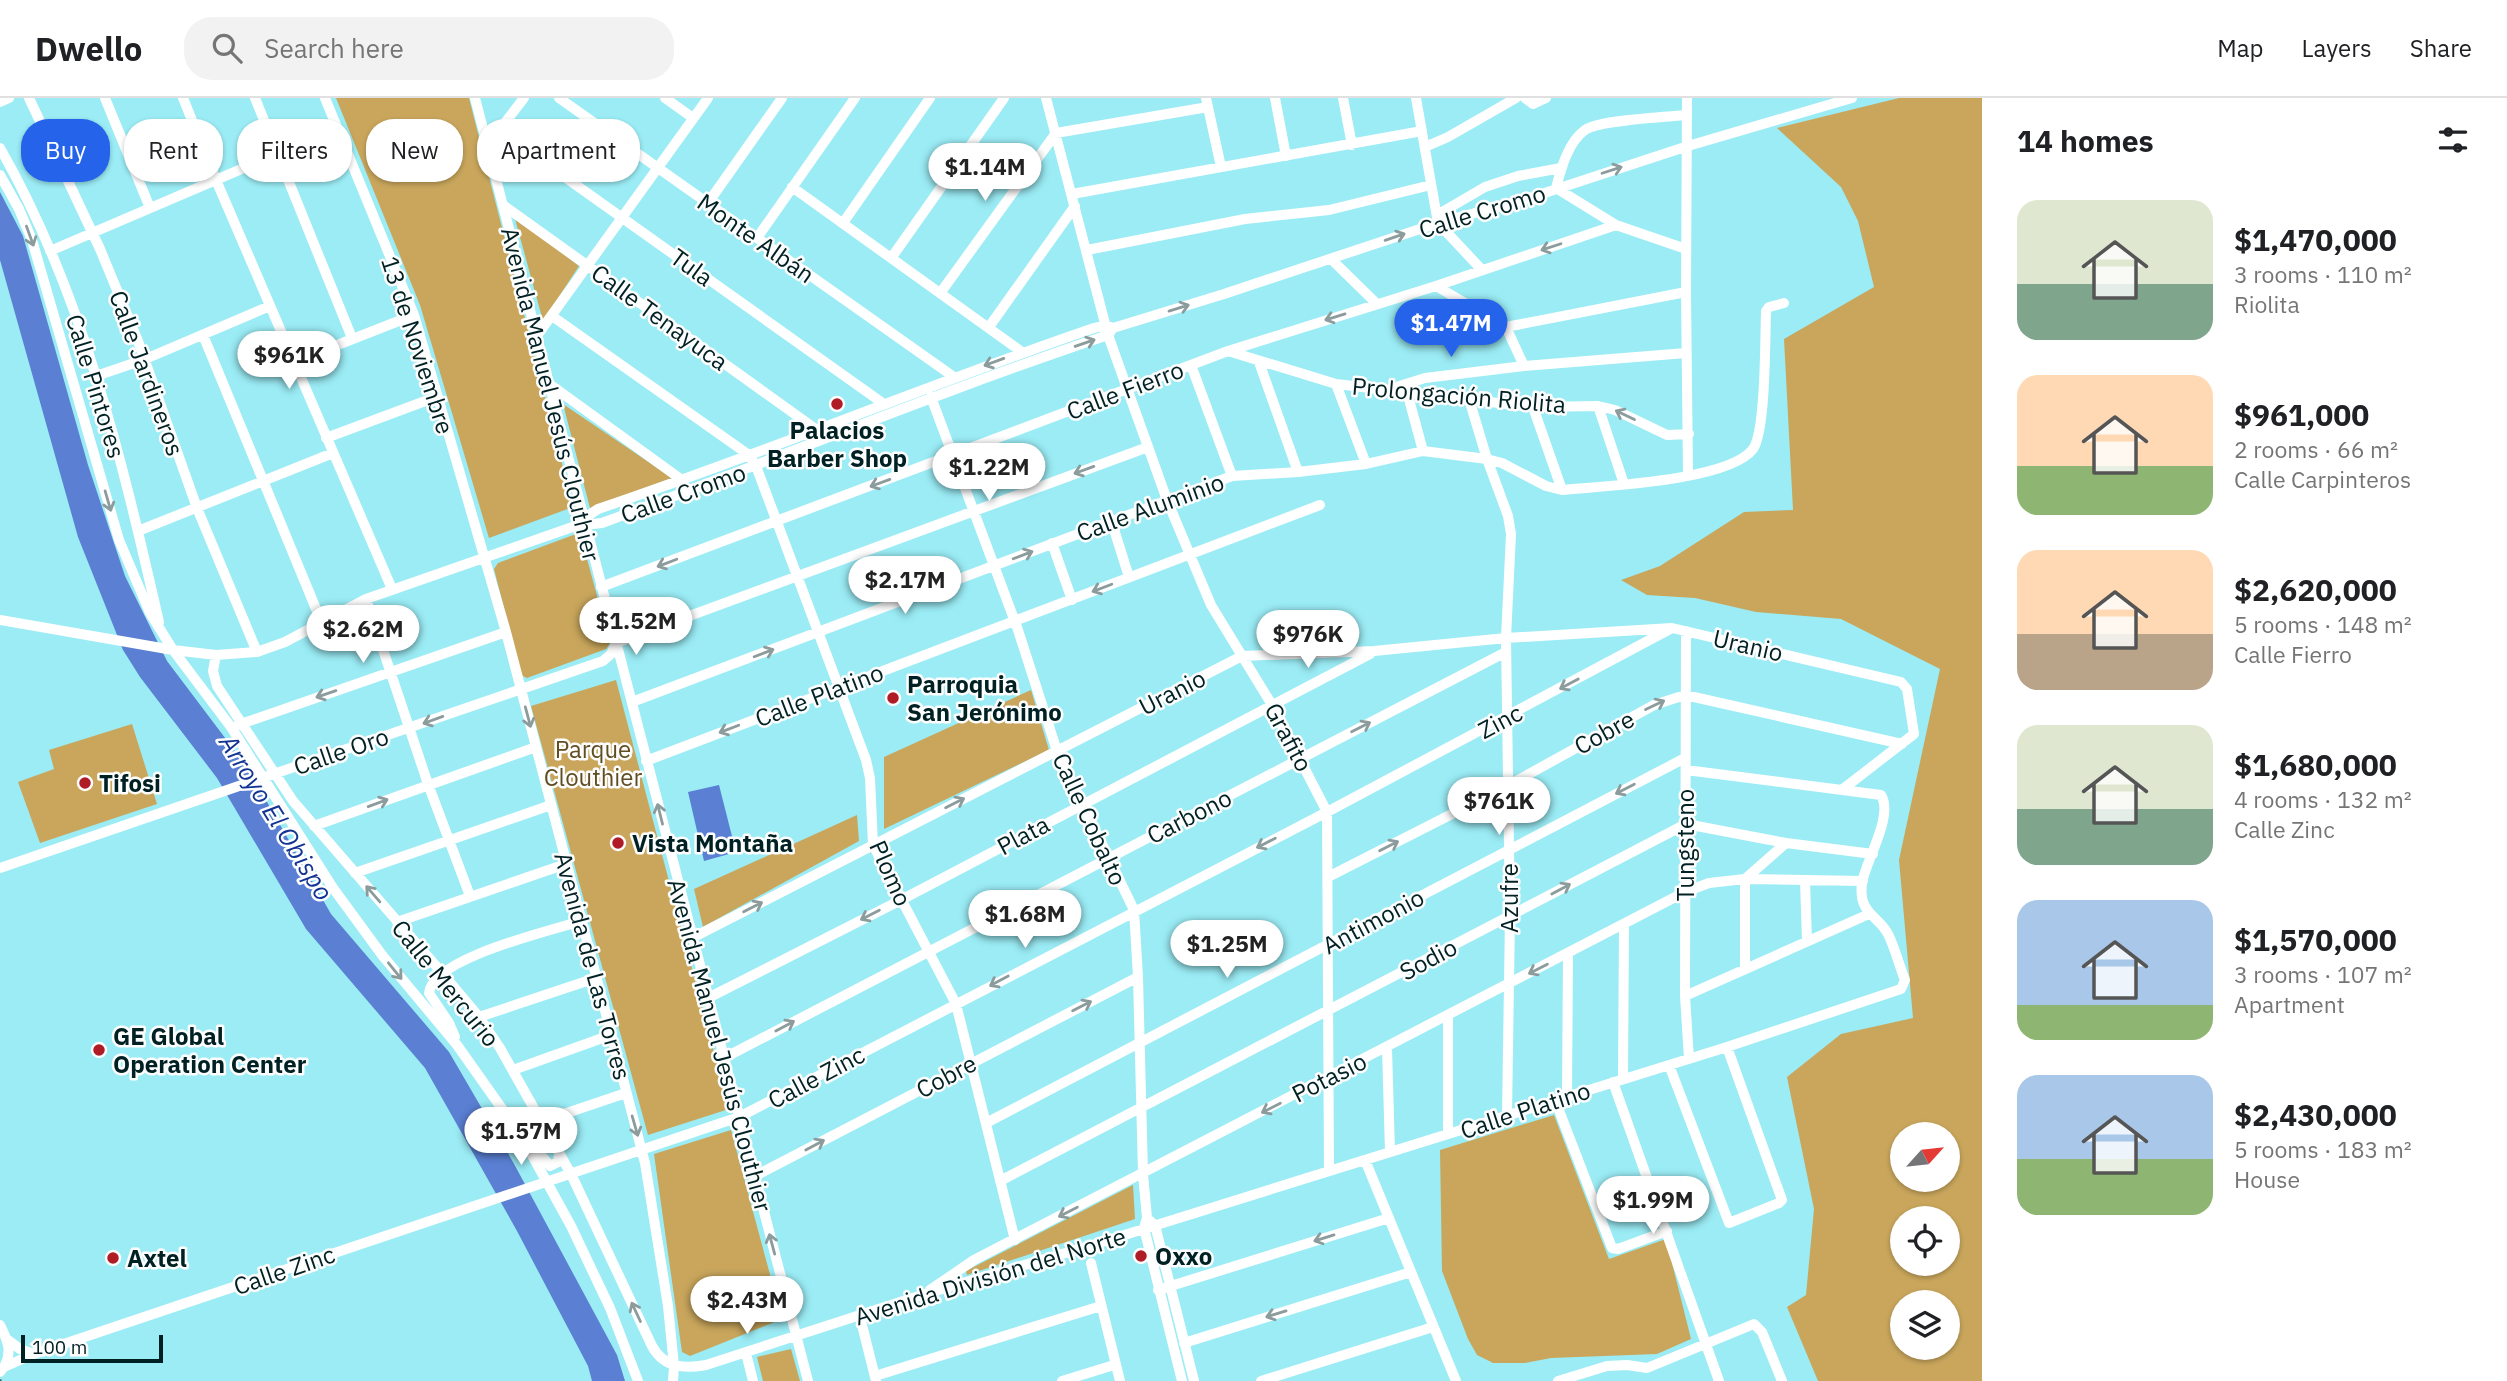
<!DOCTYPE html>
<meta charset="utf-8">
<style>
body{margin:0;font-family:"IBM Plex Sans",sans-serif;background:#f2f2f2;color:#202124;height:100vh;display:flex;flex-direction:column;font-size:26px;white-space:nowrap}
*{box-sizing:border-box;margin:0}
p{font-size:23px;color:#757577}
.icon{flex:none;width:38px;height:38px;fill:none;stroke:currentColor;stroke-width:2;stroke-linecap:round;stroke-linejoin:round}
.map{position:relative;flex:1;overflow:hidden}
.sheet{display:flex;flex-direction:column;background:#fff;width:525px}
.sheet>*{flex:none}
.top-card{position:absolute;left:21px;top:21px;width:665px;height:63px;display:flex;gap:14px}
.needle{width:46px;rotate:63deg}
.controls{position:absolute;left:1890px;top:1024px;display:grid;gap:14px}
.controls a{display:grid;place-items:center;width:70px;height:70px;border-radius:50%;background:#fff;box-shadow:0 2px 5px #0004;font-size:35px}
.scale{position:absolute;left:21px;bottom:18px;width:142px;box-sizing:border-box;padding-left:7px;border:4px solid #002124;border-top:0;font-size:19px;line-height:24px;white-space:nowrap;color:#002124;-webkit-text-stroke:5px #fdfdfd;paint-order:stroke}
.price{position:absolute;translate:-50% -60px;padding:0 16px;border-radius:24px;background:#fff;color:#222;font-size:23px;line-height:46px;filter:drop-shadow(0 2px 4px #0008)}
.price::after{content:'';position:absolute;left:50%;top:42px;width:21px;height:16px;margin-left:-10px;background:inherit;clip-path:polygon(0 0,100% 0,50% 100%)}
.price.on{background:#2563eb;color:#fff}
ul{padding:0;list-style:none}
li{display:flex;align-items:center;gap:21px;height:175px;padding:0 35px}
li span{display:grid;place-items:center;flex:none;width:196px;height:140px;border-radius:21px;color:#555}
li>.icon{margin-inline-start:auto}
span .icon{width:84px;height:84px;fill:#fffc;stroke-width:1}
li b{font-size:30px}
h2{display:flex;justify-content:space-between;align-items:center;height:84px;padding:0 35px;font-size:30px}
.chip{padding:0 24px;border-radius:28px;background:#fff;box-shadow:0 2px 5px #0004;font-size:24px;line-height:63px}
.chip.on{background:#2563eb;color:#fff}
header{display:flex;align-items:center;gap:42px;box-sizing:border-box;height:98px;padding:0 35px;background:#fff;border-bottom:2px solid #e0e0e0}
header strong{font-size:33px}
nav{display:flex;gap:38px;margin-inline-start:auto;font-size:24px}
.search{width:490px;height:63px;background:#f2f2f2;display:flex;align-items:center;gap:18px;box-sizing:border-box;padding:0 24px;border-radius:28px;color:#757577;font-size:26px}
main{display:flex;flex:1;min-height:0}
.map>svg:first-child{display:block}
</style>
<header>
<strong>Dwello</strong>
<div class="search"><svg class="icon" aria-label="search" viewBox="0 0 24 24"><circle cx="10" cy="10" r="6"/><path d="M15 15l6 6"/></svg>Search here</div>
<nav><a>Map</a><a>Layers</a><a>Share</a></nav>
</header>
<main>
<div class="map">
<svg width="1982" height="1283" viewBox="0 0 1982 1283">
<rect width="100%" height="100%" fill="#9becf5"/>
<path fill="#c9a65c" fill-rule="evenodd" d="M 336,0 L 469,0 L 573,409 L 489,440 L 420,207 Z
M 1899,0 L 1982,0 L 1982,1283 L 1818,1283 L 1787,1209 L 1806,1197 L 1814,1111 L 1787,979 L 1841,936 L 1913,920 L 1899,762 L 1940,571 L 1841,521 L 1756,514 L 1695,500 L 1647,497 L 1621,482 L 1660,468 L 1744,414 L 1793,412 L 1784,241 L 1874,189 L 1858,123 L 1841,89 L 1777,30 ZM 1902,1036 L 1948,1036 L 1948,1082 L 1902,1082 ZM 1902,1120 L 1948,1120 L 1948,1166 L 1902,1166 ZM 1902,1204 L 1948,1204 L 1948,1250 L 1902,1250 Z
M 514,119 L 579,168 L 543,223 L 515,121 Z
M 563,306 L 672,380 L 590,410 Z
M 576,436 L 581,439 L 610,545 L 606,551 L 527,580 L 521,577 L 494,471 L 498,465 Z
M 616,582 L 729,1011 L 648,1037 L 531,608 Z
M 1031,592 L 1049,652 L 884,731 L 884,659 Z
M 132,626 L 157,706 L 40,745 L 18,684 L 54,671 L 49,652 Z
M 857,717 L 859,743 L 703,829 L 694,791 Z
M 1554,1017 L 1609,1161 L 1666,1141 L 1691,1241 L 1657,1256 L 1551,1260 L 1525,1265 L 1493,1265 L 1477,1257 L 1468,1241 L 1442,1173 L 1440,1052 Z
M 731,1032 L 782,1221 L 690,1258 L 682,1254 L 654,1056 Z
M 1133,1087 L 1135,1121 L 967,1177 L 966,1173 Z
M 791,1251 L 800,1283 L 763,1283 L 757,1259 Z"/>
<path fill="#5a7fd3" d="M 0,94 L 23,138 L 88,367 L 125,478 L 167,563 L 247,669 L 331,816 L 449,954 L 513,1064 L 617,1257 L 625,1283 L 592,1283 L 588,1268 L 517,1133 L 425,970 L 306,831 L 217,680 L 140,579 L 123,552 L 78,439 L 0,162 Z
M 719,687 L 736,754 L 704,763 L 688,694 Z"/>
<g fill="none" stroke-linecap="round" stroke-linejoin="round">
<path stroke="#fff" stroke-width="10" d="M 29,0 L 100,151 L 138,243 L 197,410 L 257,554
M 105,0 L 150,110
M 183,0 L 216,82 L 392,491
M 255,0 L 352,240
M 325,0 L 414,217 L 506,534 L 645,1065 L 668,1208 L 674,1268 L 673,1283
M 475,0 L 808,1283
M 559,0 L 954,279
M 665,0 L 693,20
M 1046,0 L 1108,237 L 1167,402 L 1211,507 L 1272,607 L 1327,714 L 1329,1073
M 1206,0 L 1221,69
M 1275,0 L 1286,58
M 1343,0 L 1352,47
M 1416,0 L 1438,125 L 1482,172
M 1525,0 L 1533,6 L 1546,0
M 1687,0 L 1686,194 L 1688,378
M 0,4 L 9,0
M 500,33 L 884,306
M 487,48 L 524,0
M 1425,49 L 1448,39 L 1516,0
M 0,50 C 83,195 122,362 159,524
M 0,77 L 19,111 L 32,142 L 119,442 L 150,515 L 173,552 L 231,629 L 333,790 L 382,857 L 457,947 L 522,1039 L 571,1128 L 610,1210 L 638,1283
M 792,89 L 1022,254
M 1072,96 L 1422,33
M 708,105 L 782,0
M 503,107 L 817,332
M 1437,117 L 1485,89 L 1518,78 L 1561,70
M 843,125 L 930,0
M 757,140 L 855,0
M 1686,151 L 1616,127 L 1556,90 C 1561,71 1568,44 1585,32 C 1599,22 1666,19 1687,17
M 1087,152 L 1245,121 L 1329,112 L 1431,87
M 50,153 L 337,30
M 892,159 L 1004,0
M 1331,161 L 1377,206
M 1436,188 L 1506,229 L 1686,194
M 941,194 L 1056,35 L 1208,9
M 552,218 L 749,357 L 756,368 L 866,662 L 870,680 L 873,747 L 956,906 L 1015,1142
M 989,229 L 1075,108
M 1506,229 L 1524,268
M 203,237 L 321,523
M 536,239 L 708,0
M 1228,253 L 1336,286 L 1533,309 L 1598,308 L 1615,312 L 1667,337 L 1689,336
M 294,264 L 414,217
M 1259,264 L 1298,374
M 1191,267 L 1232,378
M 96,278 L 143,262 L 270,208
M 548,285 L 682,382
M 1336,286 L 1366,366
M 1390,291 L 1425,280 L 1524,268 L 1686,255
M 1407,294 L 1423,353
M 931,299 L 1017,529 L 1057,653 L 1134,812 L 1138,879 L 1143,1076 L 1147,1120 L 1144,1130 L 1182,1283
M 1469,301 L 1487,361 L 1508,418 L 1511,436 L 1506,540 L 1510,818 L 1507,1018
M 1598,308 L 1624,386
M 1533,309 L 1562,392
M 326,340 L 436,299
M 584,425 L 589,417 L 598,411 C 765,355 927,287 1094,230 L 1106,227 L 1113,230 L 1224,196 L 1438,125 L 1523,102 L 1688,48 L 1852,0
M 1112,425 L 1129,479
M 138,433 L 333,355
M 1052,445 L 1072,502
M 601,489 L 1228,253 L 1436,188 L 1616,127
M 366,501 L 428,686 L 470,798
M 0,522 L 173,552 L 216,557 L 257,554 L 285,544 L 366,501 L 584,425 L 593,426 L 602,425 C 771,363 938,294 1108,237 L 1113,230
M 1686,533 L 1685,898 L 1689,961
M 616,545 L 1148,349
M 216,557 L 213,573 L 217,588 L 293,703 L 443,876 L 479,919 L 500,950 L 571,1076 L 652,1248 C 664,1270 684,1271 706,1267 L 922,1197 L 1086,1149 L 1727,949 L 1901,891 L 1905,882 C 1899,867 1895,850 1888,836 C 1878,817 1858,816 1862,785 C 1866,762 1894,718 1881,697 L 1686,672
M 632,604 L 1232,378 L 1298,374 L 1366,366 L 1423,353 L 1487,361 L 1502,365 L 1546,388 L 1562,392 C 1603,388 1729,383 1753,351 C 1766,333 1765,239 1766,213 L 1769,209 L 1784,205
M 238,627 L 506,534
M 646,663 L 1320,407
M 314,728 L 536,649
M 0,770 L 603,563 L 611,556 L 616,545
M 355,775 L 551,707
M 1328,779 L 1509,687 L 1654,607 L 1685,597 L 1902,646
M 1805,783 L 1807,843
M 397,824 L 566,766
M 692,840 L 1242,558 L 1374,553 L 1506,540 L 1672,530 L 1901,584 L 1907,591 L 1914,636 L 1843,691
M 1745,870 L 1745,781 L 1786,745
M 1685,898 L 1869,816
M 708,900 L 901,802 L 1370,556
M 1448,918 L 1448,1036
M 479,919 L 596,880
M 455,939 L 449,925 L 429,895 C 432,860 550,833 581,823
M 1387,950 L 1390,1054
M 724,960 L 1506,554
M 1669,967 L 1729,1125 L 1779,1105 L 1782,1102 L 1727,949
M 513,972 L 611,937
M 1623,980 L 1624,826
M 1613,984 L 1719,1283
M 1567,998 L 1568,855
M 1555,1002 L 1612,1150 L 1618,1151 L 1667,1133
M 540,1024 L 626,995
M 986,1025 L 1685,660
M 528,1041 L 550,1068 L 558,1064 L 559,1056
M 1365,1062 L 1456,1283
M 755,1078 L 1138,879
M 1000,1083 L 1686,726 L 1786,745 L 1873,756
M 1149,1122 L 1155,1127 L 1194,1283
M 1091,1165 L 1120,1283
M 930,1192 L 974,1162 L 1685,794 L 1709,785 L 1745,781 L 1863,783
M 1158,1192 L 1389,1120
M 860,1219 L 876,1283
M 0,1227 C 7,1241 13,1254 4,1269
M 8,1242 L 20,1251 L 34,1256
M 1184,1245 L 1411,1174
M 746,1255 L 753,1283
M 0,1274 L 4,1269 L 34,1256 L 739,1019 L 1327,714 L 1672,530
M 875,1278 L 1101,1208
M 1062,1283 L 1114,1267
M 1261,1283 L 1433,1229
M 1558,1283 L 1607,1268 L 1627,1267 L 1647,1270 L 1754,1226 L 1762,1234 L 1782,1283"/>
<path stroke="#29565b" stroke-width="2.5" stroke-dasharray="3.5 7" stroke-linecap="butt" d="M 0,1282 L 1,1283"/>
</g>
<defs><path id="oneway-shaft" d="M-6 0H5M1.5-3L5.5 0L1.5 3" fill="none" stroke-width="1.6" stroke-linecap="round" stroke-linejoin="round" transform="scale(1.75)"/></defs>
<g stroke="#8c9b9c">
<use href="#oneway-shaft" transform="translate(1612 72) rotate(-18)"/>
<use href="#oneway-shaft" transform="translate(30 138) rotate(70)"/>
<use href="#oneway-shaft" transform="translate(1395 139) rotate(-19)"/>
<use href="#oneway-shaft" transform="translate(1551 149) rotate(162)"/>
<use href="#oneway-shaft" transform="translate(1179 210) rotate(-17)"/>
<use href="#oneway-shaft" transform="translate(1335 219) rotate(163)"/>
<use href="#oneway-shaft" transform="translate(1085 245) rotate(-19)"/>
<use href="#oneway-shaft" transform="translate(994 264) rotate(160)"/>
<use href="#oneway-shaft" transform="translate(1625 317) rotate(-154)"/>
<use href="#oneway-shaft" transform="translate(1084 372) rotate(160)"/>
<use href="#oneway-shaft" transform="translate(880 385) rotate(160)"/>
<use href="#oneway-shaft" transform="translate(108 403) rotate(74)"/>
<use href="#oneway-shaft" transform="translate(1023 457) rotate(-21)"/>
<use href="#oneway-shaft" transform="translate(667 465) rotate(159)"/>
<use href="#oneway-shaft" transform="translate(1102 490) rotate(159)"/>
<use href="#oneway-shaft" transform="translate(764 555) rotate(-21)"/>
<use href="#oneway-shaft" transform="translate(1569 586) rotate(152)"/>
<use href="#oneway-shaft" transform="translate(326 596) rotate(161)"/>
<use href="#oneway-shaft" transform="translate(1655 607) rotate(-26)"/>
<use href="#oneway-shaft" transform="translate(528 619) rotate(75)"/>
<use href="#oneway-shaft" transform="translate(433 622) rotate(160)"/>
<use href="#oneway-shaft" transform="translate(1361 629) rotate(-27)"/>
<use href="#oneway-shaft" transform="translate(729 631) rotate(159)"/>
<use href="#oneway-shaft" transform="translate(1625 691) rotate(153)"/>
<use href="#oneway-shaft" transform="translate(378 705) rotate(-20)"/>
<use href="#oneway-shaft" transform="translate(955 705) rotate(-27)"/>
<use href="#oneway-shaft" transform="translate(660 716) rotate(-104)"/>
<use href="#oneway-shaft" transform="translate(1266 745) rotate(153)"/>
<use href="#oneway-shaft" transform="translate(1389 748) rotate(-27)"/>
<use href="#oneway-shaft" transform="translate(1561 791) rotate(-28)"/>
<use href="#oneway-shaft" transform="translate(373 796) rotate(-131)"/>
<use href="#oneway-shaft" transform="translate(753 809) rotate(-27)"/>
<use href="#oneway-shaft" transform="translate(870 817) rotate(153)"/>
<use href="#oneway-shaft" transform="translate(1538 871) rotate(153)"/>
<use href="#oneway-shaft" transform="translate(395 873) rotate(51)"/>
<use href="#oneway-shaft" transform="translate(999 883) rotate(152)"/>
<use href="#oneway-shaft" transform="translate(1082 908) rotate(-27)"/>
<use href="#oneway-shaft" transform="translate(785 928) rotate(-28)"/>
<use href="#oneway-shaft" transform="translate(1271 1010) rotate(153)"/>
<use href="#oneway-shaft" transform="translate(635 1028) rotate(74)"/>
<use href="#oneway-shaft" transform="translate(815 1047) rotate(-28)"/>
<use href="#oneway-shaft" transform="translate(1068 1114) rotate(153)"/>
<use href="#oneway-shaft" transform="translate(1324 1140) rotate(163)"/>
<use href="#oneway-shaft" transform="translate(772 1146) rotate(-105)"/>
<use href="#oneway-shaft" transform="translate(636 1214) rotate(-115)"/>
<use href="#oneway-shaft" transform="translate(1276 1216) rotate(163)"/>
</g>
<g fill="#af1c25" stroke="#fdfdfd" stroke-width="2.5">
<circle cx="837" cy="306" r="7"/>
<circle cx="893" cy="600" r="7"/>
<circle cx="85" cy="685" r="7"/>
<circle cx="618" cy="745" r="7"/>
<circle cx="99" cy="952" r="7"/>
<circle cx="1141" cy="1158" r="7"/>
<circle cx="113" cy="1160" r="7"/>
</g>
<g text-anchor="middle" dominant-baseline="central" stroke-width="5" stroke-linejoin="round" paint-order="stroke">
<g font-size="24" fill="#002124" stroke="#fdfdfd">
<text transform="translate(1482 113) rotate(-17)">Calle Cromo</text>
<text transform="translate(756 140) rotate(35)">Monte Albán</text>
<text transform="translate(692 169) rotate(36)">Tula</text>
<text transform="translate(660 219) rotate(36)">Calle Tenayuca</text>
<text transform="translate(418 247) rotate(72)">13 de Noviembre</text>
<text transform="translate(147 275) rotate(70)">Calle Jardineros</text>
<text transform="translate(96 288) rotate(73)">Calle Pintores</text>
<text transform="translate(1125 292) rotate(-21)">Calle Fierro</text>
<text transform="translate(551 296) rotate(76)">Avenida Manuel Jesús Clouthier</text>
<text transform="translate(1459 297) rotate(5)">Prolongación Riolita</text>
<text transform="translate(683 395) rotate(-20)">Calle Cromo</text>
<text transform="translate(1150 409) rotate(-20)">Calle Aluminio</text>
<text transform="translate(1748 547) rotate(13)">Uranio</text>
<text transform="translate(1172 594) rotate(-27)">Uranio</text>
<text transform="translate(819 597) rotate(-21)">Calle Platino</text>
<text transform="translate(1500 623) rotate(-28)">Zinc</text>
<text transform="translate(1604 634) rotate(-29)">Cobre</text>
<text transform="translate(1289 639) rotate(62)">Grafito</text>
<text transform="translate(341 653) rotate(-19)">Calle Oro</text>
<text transform="translate(1189 718) rotate(-27)">Carbono</text>
<text transform="translate(1090 721) rotate(65)">Calle Cobalto</text>
<text transform="translate(1023 737) rotate(-28)">Plata</text>
<text transform="translate(1685 747) rotate(-90)">Tungsteno</text>
<text transform="translate(891 775) rotate(66)">Plomo</text>
<text transform="translate(1509 800) rotate(-90)">Azufre</text>
<text transform="translate(1373 823) rotate(-28)">Antimonio</text>
<text transform="translate(1428 861) rotate(-28)">Sodio</text>
<text transform="translate(593 868) rotate(75)">Avenida de Las Torres</text>
<text transform="translate(446 885) rotate(51)">Calle Mercurio</text>
<text transform="translate(720 947) rotate(75)">Avenida Manuel Jesús Clouthier</text>
<text transform="translate(946 978) rotate(-28)">Cobre</text>
<text transform="translate(816 979) rotate(-28)">Calle Zinc</text>
<text transform="translate(1329 979) rotate(-27)">Potasio</text>
<text transform="translate(1525 1012) rotate(-18)">Calle Platino</text>
<text transform="translate(284 1172) rotate(-19)">Calle Zinc</text>
<text transform="translate(990 1178) rotate(-17)">Avenida División del Norte</text>
</g>
<g font-size="24" font-weight="bold" fill="#002124" stroke="#fdfdfd" text-anchor="start">
<text x="837" y="332" text-anchor="middle">Palacios<tspan x="837" dy="28">Barber Shop</tspan></text>
<text x="907" y="586">Parroquia<tspan x="907" dy="28">San Jerónimo</tspan></text>
<text x="99" y="685">Tifosi</text>
<text x="632" y="745">Vista Montaña</text>
<text x="113" y="938">GE Global<tspan x="113" dy="28">Operation Center</tspan></text>
<text x="1155" y="1158">Oxxo</text>
<text x="127" y="1160">Axtel</text>
</g>
<g font-size="24" fill="#614d22" stroke="#fdfdfd">
<text x="593" y="651">Parque<tspan x="593" dy="28">Clouthier</tspan></text>
</g>
<g font-size="26" font-style="italic" fill="#123294" stroke="#fdfdfd">
<text transform="translate(277 719) rotate(58)">Arroyo El Obispo</text>
</g>
</g>
</svg>
<div class="controls">
<a><svg class="needle" viewBox="-14 -14 28 28"><path d="M0-13l5 13h-10z" fill="#e53935"/><path d="M0 13l5-13h-10z" fill="#757577"/></svg></a>
<a><svg class="icon" aria-label="locate" viewBox="0 0 24 24"><circle cx="12" cy="12" r="6"/><path d="M12 2v4M12 18v4M2 12h4M18 12h4"/></svg></a>
<a><svg class="icon" aria-label="layers" viewBox="0 0 24 24"><path d="M12 4l9 5-9 5-9-5zM3 14l9 5 9-5"/></svg></a>
</div>
<div class="scale">100 m</div>
<b class="price" style="left:985px;top:105px">$1.14M</b>
<b class="price on" style="left:1451px;top:261px">$1.47M</b>
<b class="price" style="left:289px;top:293px">$961K</b>
<b class="price" style="left:989px;top:405px">$1.22M</b>
<b class="price" style="left:905px;top:518px">$2.17M</b>
<b class="price" style="left:636px;top:559px">$1.52M</b>
<b class="price" style="left:363px;top:567px">$2.62M</b>
<b class="price" style="left:1308px;top:572px">$976K</b>
<b class="price" style="left:1499px;top:739px">$761K</b>
<b class="price" style="left:1025px;top:852px">$1.68M</b>
<b class="price" style="left:1227px;top:882px">$1.25M</b>
<b class="price" style="left:521px;top:1069px">$1.57M</b>
<b class="price" style="left:1653px;top:1138px">$1.99M</b>
<b class="price" style="left:747px;top:1238px">$2.43M</b>
<div class="top-card">
<a class="chip on">Buy</a>
<a class="chip">Rent</a>
<a class="chip">Filters</a>
<a class="chip">New</a>
<a class="chip">Apartment</a>
</div>
</div>
<section class="sheet">
<h2>14 homes<svg class="icon" aria-label="filters" viewBox="0 0 24 24"><path d="M4 7h16M4 17h16"/><circle cx="9" cy="7" r="2"/><circle cx="15" cy="17" r="2"/></svg></h2>
<ul>
<li><span style="background:linear-gradient(#dfe7d0 60%,#7fa58c 0)"><svg class="icon" aria-label="home" viewBox="0 0 24 24"><path d="M3 11l9-7 9 7M6 9v11h12V9"/></svg></span><div><b>$1,470,000</b><p>3 rooms · 110 m²</p><p>Riolita</p></div></li>
<li><span style="background:linear-gradient(#ffd9b3 65%,#8fb573 0)"><svg class="icon" aria-label="home" viewBox="0 0 24 24"><path d="M3 11l9-7 9 7M6 9v11h12V9"/></svg></span><div><b>$961,000</b><p>2 rooms · 66 m²</p><p>Calle Carpinteros</p></div></li>
<li><span style="background:linear-gradient(#ffd9b3 60%,#b9a48a 0)"><svg class="icon" aria-label="home" viewBox="0 0 24 24"><path d="M3 11l9-7 9 7M6 9v11h12V9"/></svg></span><div><b>$2,620,000</b><p>5 rooms · 148 m²</p><p>Calle Fierro</p></div></li>
<li><span style="background:linear-gradient(#dfe7d0 60%,#7fa58c 0)"><svg class="icon" aria-label="home" viewBox="0 0 24 24"><path d="M3 11l9-7 9 7M6 9v11h12V9"/></svg></span><div><b>$1,680,000</b><p>4 rooms · 132 m²</p><p>Calle Zinc</p></div></li>
<li><span style="background:linear-gradient(#a9c7e8 75%,#8fb573 0)"><svg class="icon" aria-label="home" viewBox="0 0 24 24"><path d="M3 11l9-7 9 7M6 9v11h12V9"/></svg></span><div><b>$1,570,000</b><p>3 rooms · 107 m²</p><p>Apartment</p></div></li>
<li><span style="background:linear-gradient(#a9c7e8 60%,#8fb573 0)"><svg class="icon" aria-label="home" viewBox="0 0 24 24"><path d="M3 11l9-7 9 7M6 9v11h12V9"/></svg></span><div><b>$2,430,000</b><p>5 rooms · 183 m²</p><p>House</p></div></li>
</ul>
</section>
</main>
